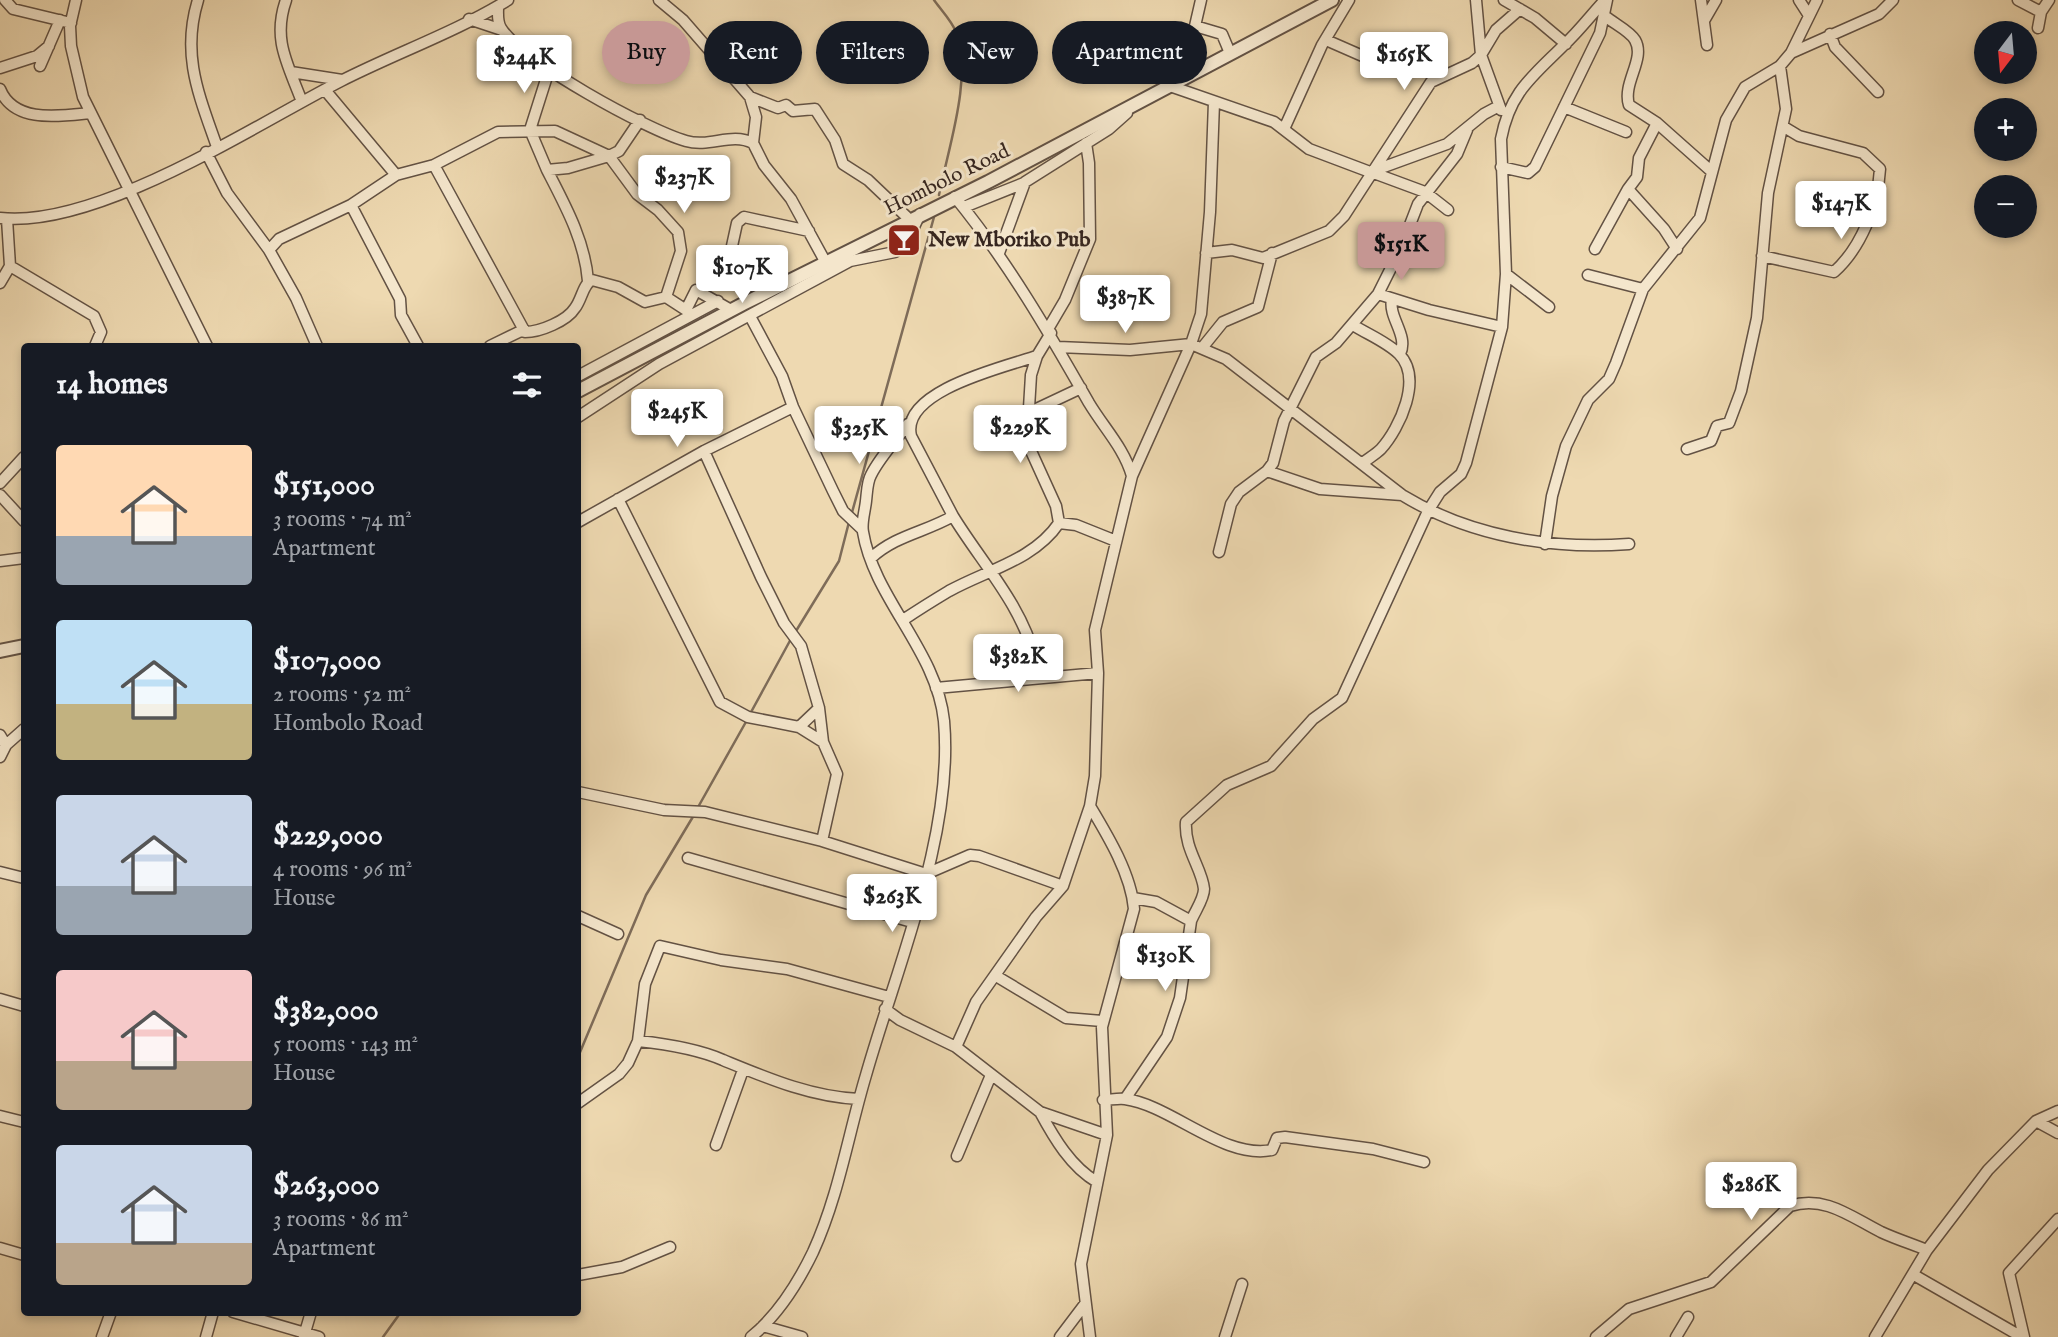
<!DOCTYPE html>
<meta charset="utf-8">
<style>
body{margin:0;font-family:"IM FELL English",serif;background:#242831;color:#f1f3f6;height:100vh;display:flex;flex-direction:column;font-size:26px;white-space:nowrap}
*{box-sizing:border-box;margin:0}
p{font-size:23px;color:#9ea1a6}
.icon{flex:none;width:38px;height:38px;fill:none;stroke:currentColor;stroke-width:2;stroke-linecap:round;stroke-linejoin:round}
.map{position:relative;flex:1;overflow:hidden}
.drawer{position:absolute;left:21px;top:343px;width:560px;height:973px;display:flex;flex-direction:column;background:#171b24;border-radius:7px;box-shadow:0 4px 10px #0003}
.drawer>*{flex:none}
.top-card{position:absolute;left:602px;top:21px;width:665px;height:63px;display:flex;gap:14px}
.needle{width:46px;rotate:196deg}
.buttons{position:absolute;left:1974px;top:21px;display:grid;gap:14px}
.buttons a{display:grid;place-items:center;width:63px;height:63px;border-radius:50%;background:#171b24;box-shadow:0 4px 10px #0003;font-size:35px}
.price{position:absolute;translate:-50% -60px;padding:0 16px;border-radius:7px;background:#fff;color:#222;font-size:23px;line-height:46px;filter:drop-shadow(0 2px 4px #0008)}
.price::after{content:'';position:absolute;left:50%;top:42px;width:21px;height:16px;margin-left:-10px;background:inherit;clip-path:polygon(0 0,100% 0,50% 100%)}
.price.active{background:#c59692;color:#111}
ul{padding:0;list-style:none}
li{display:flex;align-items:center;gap:21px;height:175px;padding:0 35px}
li span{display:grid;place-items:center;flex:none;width:196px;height:140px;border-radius:7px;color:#555}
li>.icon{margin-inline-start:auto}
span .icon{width:84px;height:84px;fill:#fffc;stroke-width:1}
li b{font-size:30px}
h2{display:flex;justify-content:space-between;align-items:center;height:84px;padding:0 35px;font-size:30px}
.pill{padding:0 24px;border-radius:32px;background:#171b24;box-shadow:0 4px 10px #0003;font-size:24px;line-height:63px}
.pill.active{background:#c59692;color:#111}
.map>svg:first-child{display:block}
</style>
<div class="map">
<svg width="2058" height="1337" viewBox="0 0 2058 1337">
<rect width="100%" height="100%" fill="#eed9b1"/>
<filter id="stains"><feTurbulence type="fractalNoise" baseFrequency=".00286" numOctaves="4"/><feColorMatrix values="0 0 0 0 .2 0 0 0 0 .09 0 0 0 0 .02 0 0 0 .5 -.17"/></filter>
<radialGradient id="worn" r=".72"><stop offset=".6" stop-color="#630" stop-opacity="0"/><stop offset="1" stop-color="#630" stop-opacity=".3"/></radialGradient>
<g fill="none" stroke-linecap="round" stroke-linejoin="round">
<path stroke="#7e6c59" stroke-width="2.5" d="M 934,0 C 941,10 952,21 956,32 C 973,78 948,148 939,195
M 851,516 L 934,217
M 796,631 L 839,561 L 849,522
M 750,714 L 792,637
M 697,809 L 747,720
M 578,1057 L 646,895 L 694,815
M 383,1337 L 401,1312"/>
<g stroke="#635244" stroke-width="13">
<path id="minor" d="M 5,0 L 13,9 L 71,23
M 76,0 L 70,26 L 71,46 L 83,97 L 207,346
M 198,0 C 181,55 199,95 217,147
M 286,0 C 272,40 288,64 302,102
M 659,0 L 683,20 L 750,97 L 756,117 L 753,143
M 1201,0 L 1195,26 L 1222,34 L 1230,53
M 1476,0 L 1481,55 L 1501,110
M 1504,0 L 1535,18 L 1566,44
M 1701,0 L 1707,45
M 1799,0 L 1808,14
M 2018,0 L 2041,12
M 498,7 C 498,14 497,22 501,28 C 521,61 647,130 686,141 C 710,148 731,132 753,143 L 764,165 L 791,199 L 826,263
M 1605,16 C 1613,23 1630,31 1635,40 C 1646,59 1622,83 1629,105 L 1657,123 L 1711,171
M 469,19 L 502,30
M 1705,19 L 1716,0
M 2038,28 L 2041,12 L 2049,0
M 1830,34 L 1835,47 L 1878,92
M 1326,40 L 1374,61
M 1791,53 L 1879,14 L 1893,0
M 40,66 L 60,20
M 0,68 L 37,56 L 49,46
M 549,70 L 530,130 L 547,170 L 568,168 L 609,156 L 637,194 L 658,210 L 678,232 L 681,251 L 666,297
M 291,72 L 342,80
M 1170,86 L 1274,122 L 1309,149 L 1370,172 L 1447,144 L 1484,114 L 1499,106
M 0,89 C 14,124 60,116 91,113
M 325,90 L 396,175
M 750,97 L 778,108 L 786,105 L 793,111 L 815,109 L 835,140 L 843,164 L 868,180 L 909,219
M 1564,107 L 1626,132
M 1657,123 L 1639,158 L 1637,177 L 1628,189 L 1664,229 L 1677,249
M 1284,129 L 1322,45 L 1349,0
M 206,152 L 227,193 L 269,250 L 296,298 L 317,346
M 434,165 L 525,332 C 540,332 567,321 575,308 C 582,299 583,284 592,280 L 618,287 L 645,302 L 666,297 L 686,310 L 696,290 L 731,310
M 1501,167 L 1528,173 L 1535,167 L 1600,33 L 1607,0
M 547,170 C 565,205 585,241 588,281
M 1371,172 L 1425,192 L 1448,210
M 351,205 L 400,299 L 401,315 L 418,346
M 964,207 L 1024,183
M 0,218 C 97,229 255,125 341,81 C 396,53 456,32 508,0
M 732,246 L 737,223 L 744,217 L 809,231
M 1595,249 L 1628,189
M 269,250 L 279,239 L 351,205 L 396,175 L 434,165 L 498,132 L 555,131 L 609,156 L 619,151 L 640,120
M 999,253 L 1025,182 L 1109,129 L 1127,113
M 1206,253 L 1232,250 L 1263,258 L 1329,231 L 1344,216 L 1431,82 L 1472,63 L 1481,55 L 1496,30 L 1520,9
M 1762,256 L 1834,272 C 1861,248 1878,205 1880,169 L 1863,153 L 1799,136 L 1784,127
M 10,266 L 94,316 L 101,332 L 95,346
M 1506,274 L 1549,307
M 1588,275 L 1643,289
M 0,283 L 10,266 L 7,219
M 1378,294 L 1429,310 L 1502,327
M 1392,299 C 1388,318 1409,335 1400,354
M 751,318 L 782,376 L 793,407 L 833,491 L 843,511 L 862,529
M 1353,325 C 1367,334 1387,342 1399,354 C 1423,378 1400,428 1381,449 C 1376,454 1369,458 1364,462
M 1048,329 L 1065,300 L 1090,239 L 1089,163 L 1086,143
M 490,346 L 523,330
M 1058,347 L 1130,350 L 1191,344 L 1226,359 L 1402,495 C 1469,536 1551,550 1629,544
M 1202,348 L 1223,322 L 1258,307 L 1272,253
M 578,376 L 718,301
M 1028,413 L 1081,388
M 578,417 L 659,364 L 850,261 L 895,252 L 907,242 L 920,214
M 1687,449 L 1711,441 L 1717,426 L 1729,423 L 1741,391 L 1757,318 L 1768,193 L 1786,109 L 1780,66
M 704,451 L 761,577 L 784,623 L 801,646 L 819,708 L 823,742 L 837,774 L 822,841 L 926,874 L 970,855 L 979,856 L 1063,886
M 1267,471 L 1320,489 L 1402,495
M 1132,476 L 1191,344 L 1201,314 L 1210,212 L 1214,102
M 0,483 L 24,457
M 0,495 L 24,521
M 618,499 L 720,702 L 748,717 L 799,727 L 823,742
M 953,516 L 911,436 C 900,391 1004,367 1037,356
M 578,522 L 704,451 L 793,407
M 1059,523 L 1076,525 L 1116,541
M 1545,544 L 1552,496 L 1566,446 L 1588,400 L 1609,379 L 1616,363 L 1643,289 L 1700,218 L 1726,120 L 1745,87 L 1780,66 L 1791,53 L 1817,0
M 1219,552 L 1231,504 L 1239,492 L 1267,471 L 1273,463 L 1284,421 L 1316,357 L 1336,343 L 1378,294 L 1401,248 L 1418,204 L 1457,154 L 1467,130
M 871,558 C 896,535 926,532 953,516 C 981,562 1022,605 1035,659
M 0,561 L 24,558
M 903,620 C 918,610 934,600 949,591 C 987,570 1034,560 1059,523 L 1056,506 L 1021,429 L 1029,408 L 1031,375 L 1037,356 L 1051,333
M 936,688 L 1098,673
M 799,727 L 819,708
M 0,735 L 6,745
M 0,757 L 6,745 L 24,729
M 578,792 L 664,810 L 705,812 L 822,841
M 1090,806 C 1108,836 1131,874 1134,909 L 1102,1027 L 1107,1135 L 1081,1264 L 1090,1337
M 688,858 L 912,922
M 0,872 L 24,878
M 578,916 L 618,934
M 1191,921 C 1195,911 1204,899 1204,889 C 1202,868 1184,849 1186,822 L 1227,785 L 1271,766 L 1313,719 L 1342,698 L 1428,511 L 1440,492 L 1461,474 L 1466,463 L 1502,327 L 1506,274 L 1501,139 C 1510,92 1532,77 1564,45 C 1579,31 1591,15 1605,0
M 996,976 L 1066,1018 L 1102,1021
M 0,999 L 24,1006
M 885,1009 L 900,1020 L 956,1047 L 976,1002 L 1036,917 L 1063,886 L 1090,806 L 1095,776 L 1098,673 L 1095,630 L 1132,476 C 1124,448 1104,428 1089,403 C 1048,331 1008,262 955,197
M 638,1041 C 666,1044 698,1049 723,1060 C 767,1078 811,1097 859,1099
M 956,1047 L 1040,1112 L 1107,1135
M 1125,1099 L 1167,1037 L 1180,998 L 1191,921 L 1156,902 L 1133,898
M 1103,1100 C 1110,1100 1118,1098 1125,1099 C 1171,1105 1224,1160 1272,1150 L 1277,1138 L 1285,1137 L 1373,1149 L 1424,1162
M 578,1103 L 619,1074 L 628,1063 L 638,1041 L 645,984 L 660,946 L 721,960 L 787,969 L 889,997
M 1040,1112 C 1054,1138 1071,1167 1097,1182
M 0,1116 L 24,1122
M 2036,1121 L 2058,1133
M 716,1145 L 743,1070
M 957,1156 L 991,1075
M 0,1248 L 24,1255
M 578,1275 L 622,1267 L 670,1247
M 1914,1275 L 2022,1337
M 233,1312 L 319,1337
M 763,1326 L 802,1337
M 304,1336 L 311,1312
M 102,1337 L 111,1312
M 206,1337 L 213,1312
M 751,1337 C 778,1315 798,1283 813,1252 C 839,1195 848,1135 866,1075 C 897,966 954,834 944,721 C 937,651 874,599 863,532 C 861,523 865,511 866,501 C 867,493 867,482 871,475 C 880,457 896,440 908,424
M 1060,1337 L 1085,1304
M 1225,1337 L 1242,1284
M 1596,1337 L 1629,1309 L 1711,1282 L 1790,1206 C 1825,1195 1851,1217 1881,1232 C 1896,1239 1912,1244 1927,1250
M 1676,1337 L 1688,1317
M 1875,1337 L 1927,1250 L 1988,1170 L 2036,1121 L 2058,1111
M 2024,1337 L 2009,1273 L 2058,1219"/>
</g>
<g stroke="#635244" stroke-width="16">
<path id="tertiary" d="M 578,391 L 743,304 L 988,182 L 1332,0
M 0,651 L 24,646"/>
</g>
<use href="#minor" stroke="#f4e6cc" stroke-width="10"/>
<use href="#tertiary" stroke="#f4e6cc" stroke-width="12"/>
</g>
<defs>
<g id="bar-square" transform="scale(1.75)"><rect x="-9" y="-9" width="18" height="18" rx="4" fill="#8f2418" stroke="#f4e6cc"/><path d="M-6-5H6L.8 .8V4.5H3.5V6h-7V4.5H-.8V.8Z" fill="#fff"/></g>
</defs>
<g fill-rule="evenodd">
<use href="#bar-square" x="904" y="240"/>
</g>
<g text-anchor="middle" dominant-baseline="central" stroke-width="6" stroke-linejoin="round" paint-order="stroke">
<g font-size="21" fill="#35251f" stroke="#f4e6cc">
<text transform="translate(947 180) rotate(-26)">Hombolo Road</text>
</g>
<g font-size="21" font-weight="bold" fill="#35251f" stroke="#f4e6cc" text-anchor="start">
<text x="928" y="240">New Mboriko Pub</text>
</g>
</g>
<rect width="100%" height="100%" filter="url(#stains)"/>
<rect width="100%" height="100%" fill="url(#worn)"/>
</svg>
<div class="buttons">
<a><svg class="needle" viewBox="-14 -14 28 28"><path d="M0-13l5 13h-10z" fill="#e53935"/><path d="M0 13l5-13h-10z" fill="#9ea1a6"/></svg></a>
<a>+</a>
<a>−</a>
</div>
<b class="price" style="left:1404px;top:92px">$165K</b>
<b class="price" style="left:524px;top:95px">$244K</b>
<b class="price" style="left:684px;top:215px">$237K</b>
<b class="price" style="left:1841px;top:241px">$147K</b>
<b class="price active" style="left:1401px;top:282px">$151K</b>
<b class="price" style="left:742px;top:305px">$107K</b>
<b class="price" style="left:1125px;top:335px">$387K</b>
<b class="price" style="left:677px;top:449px">$245K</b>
<b class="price" style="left:1020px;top:465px">$229K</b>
<b class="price" style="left:859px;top:466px">$325K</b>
<b class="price" style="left:1018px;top:694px">$382K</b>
<b class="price" style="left:892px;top:934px">$263K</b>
<b class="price" style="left:1165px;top:993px">$130K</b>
<b class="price" style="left:1751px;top:1222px">$286K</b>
<div class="top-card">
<a class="pill active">Buy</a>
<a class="pill">Rent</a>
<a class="pill">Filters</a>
<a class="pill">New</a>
<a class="pill">Apartment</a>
</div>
<section class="drawer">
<h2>14 homes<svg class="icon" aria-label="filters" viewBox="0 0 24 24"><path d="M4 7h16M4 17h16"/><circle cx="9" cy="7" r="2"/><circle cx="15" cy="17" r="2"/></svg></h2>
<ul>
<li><span style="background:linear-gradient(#ffd9b3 65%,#9aa5b1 0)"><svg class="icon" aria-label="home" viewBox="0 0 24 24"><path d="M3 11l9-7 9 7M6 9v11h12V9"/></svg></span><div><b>$151,000</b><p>3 rooms · 74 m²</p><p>Apartment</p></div></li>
<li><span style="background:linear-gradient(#bfe0f5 60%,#c2b280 0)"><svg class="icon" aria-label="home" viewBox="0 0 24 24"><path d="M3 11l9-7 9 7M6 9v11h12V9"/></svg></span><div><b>$107,000</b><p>2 rooms · 52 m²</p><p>Hombolo Road</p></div></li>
<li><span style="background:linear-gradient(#c9d6e8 65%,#9aa5b1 0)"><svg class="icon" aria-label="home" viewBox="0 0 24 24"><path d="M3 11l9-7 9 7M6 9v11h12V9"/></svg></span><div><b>$229,000</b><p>4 rooms · 96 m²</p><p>House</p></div></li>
<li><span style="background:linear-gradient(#f6c9c9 65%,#b9a48a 0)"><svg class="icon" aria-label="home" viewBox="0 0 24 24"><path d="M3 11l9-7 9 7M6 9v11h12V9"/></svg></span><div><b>$382,000</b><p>5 rooms · 143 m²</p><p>House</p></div></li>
<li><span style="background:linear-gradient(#c9d6e8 70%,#b9a48a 0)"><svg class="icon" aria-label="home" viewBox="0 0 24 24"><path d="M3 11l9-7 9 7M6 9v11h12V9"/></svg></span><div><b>$263,000</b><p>3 rooms · 86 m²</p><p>Apartment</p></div></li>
</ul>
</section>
</div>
